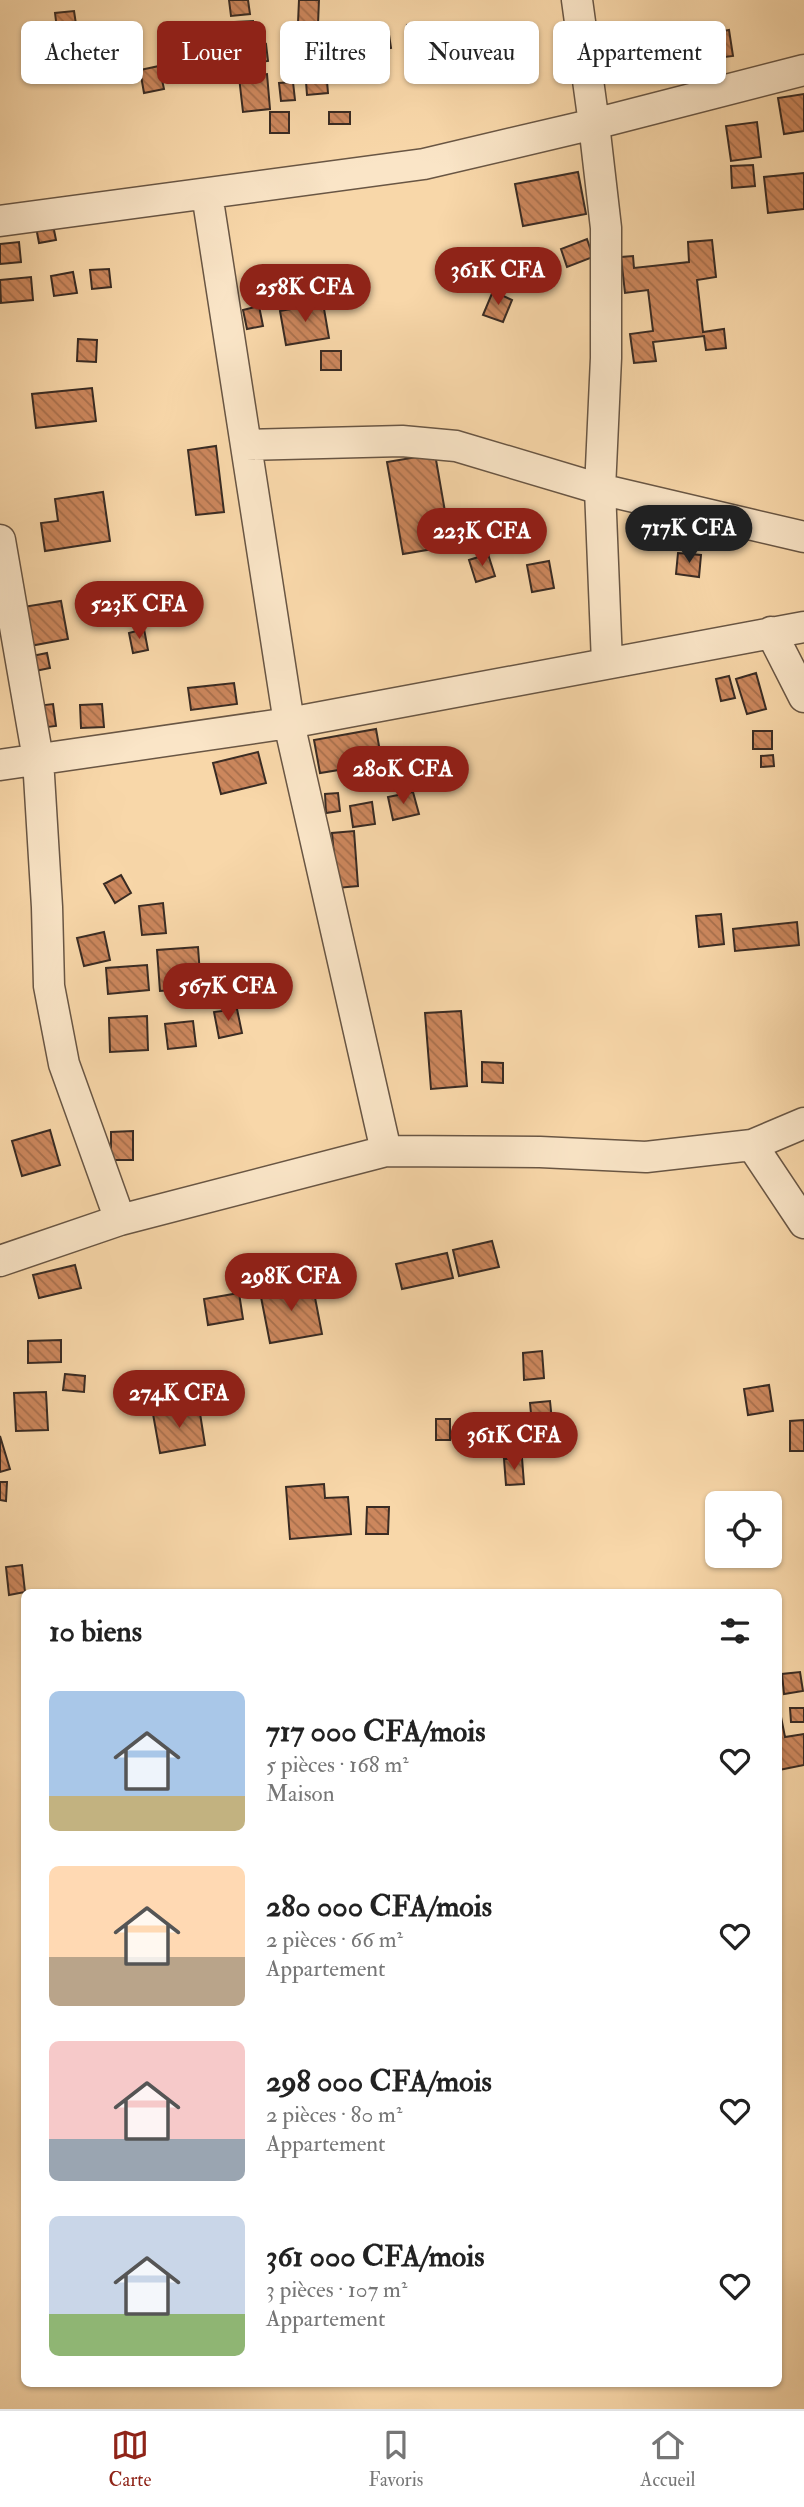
<!DOCTYPE html>
<html lang="fr">
<meta charset="utf-8">
<style>
body{margin:0;font-family:"IM FELL Double Pica",serif;background:#f2f2f2;color:#222;height:100vh;display:flex;flex-direction:column;font-size:26px;white-space:nowrap}
*{box-sizing:border-box;margin:0}
p{font-size:23px;color:#767676}
.icon{flex:none;width:38px;height:38px;fill:none;stroke:currentColor;stroke-width:2;stroke-linecap:round;stroke-linejoin:round}
.map{position:relative;flex:1;overflow:hidden}
.side{position:absolute;left:21px;top:1589px;width:761px;height:798px;display:flex;flex-direction:column;background:#fff;border-radius:10px;box-shadow:0 2px 5px #0004}
.side>*{flex:none}
.guide{position:absolute;left:21px;top:21px;width:763px;height:63px;display:flex;gap:14px}
.fabs{position:absolute;left:705px;top:1491px;display:grid;gap:14px}
.fabs a{display:grid;place-items:center;width:77px;height:77px;border-radius:10px;background:#fff;box-shadow:0 2px 5px #0004;font-size:35px}
.price{position:absolute;translate:-50% -60px;padding:0 16px;border-radius:24px;background:#8f2418;color:#fff;font-size:23px;line-height:46px;filter:drop-shadow(0 2px 4px #0008)}
.price::after{content:'';position:absolute;left:50%;top:42px;width:21px;height:16px;margin-left:-10px;background:inherit;clip-path:polygon(0 0,100% 0,50% 100%)}
.price.selected{background:#222;color:#fff}
ul{padding:0;list-style:none}
li{display:flex;align-items:center;gap:21px;height:175px;padding:0 28px}
li span{display:grid;place-items:center;flex:none;width:196px;height:140px;border-radius:10px;color:#555}
li>.icon{margin-inline-start:auto}
span .icon{width:84px;height:84px;fill:#fffc;stroke-width:1}
li b{font-size:30px}
h2{display:flex;justify-content:space-between;align-items:center;height:84px;padding:0 28px;font-size:30px}
.pill{padding:0 24px;border-radius:10px;background:#fff;box-shadow:0 2px 5px #0004;font-size:24px;line-height:63px}
.pill.selected{background:#8f2418;color:#fff}
.dock{display:flex;justify-content:space-around;align-items:center;height:98px;border-top:2px solid #e0e0e0;background:#fff;font-size:19px;color:#767676}
.dock a{display:grid;justify-items:center;gap:4px}
.dock .selected{color:#8f2418}
.map>svg:first-child{display:block}
</style>
<div class="map">
<svg width="804" height="2409" viewBox="0 0 804 2409">
<defs>
<pattern id="building-back-hatch" width="6" height="6" patternUnits="userSpaceOnUse" patternTransform="scale(1.75)"><rect width="6" height="6" fill="#cc875d"/><path d="M-1 5l2 2M0 0l6 6M5-1l2 2" fill="none" stroke="#a76f4c"/></pattern>
</defs>
<rect width="100%" height="100%" fill="#f8d7a9"/>
<filter id="stains"><feTurbulence type="fractalNoise" baseFrequency=".00286" numOctaves="4"/><feColorMatrix values="0 0 0 0 .2 0 0 0 0 .09 0 0 0 0 .02 0 0 0 .5 -.17"/></filter>
<radialGradient id="worn" r=".72"><stop offset=".6" stop-color="#630" stop-opacity="0"/><stop offset="1" stop-color="#630" stop-opacity=".3"/></radialGradient>
<path fill="url(#building-back-hatch)" stroke="#392b23" stroke-width="2" d="M 229,0 L 248,0 L 250,14 L 231,16 Z
M 299,0 L 319,0 L 318,24 L 298,23 Z
M 74,11 L 77,31 L 129,24 L 133,52 L 61,61 L 55,13 Z
M 253,21 L 253,38 L 236,38 L 235,22 Z
M 428,23 L 431,45 L 409,48 L 407,25 Z
M 388,28 L 391,48 L 368,52 L 364,33 Z
M 729,30 L 733,56 L 717,58 L 713,33 Z
M 352,33 L 353,48 L 337,48 L 337,34 Z
M 322,39 L 324,51 L 308,53 L 307,41 Z
M 53,44 L 55,66 L 38,68 L 36,45 Z
M 266,44 L 268,61 L 248,64 L 245,47 Z
M 231,49 L 236,69 L 215,74 L 210,53 Z
M 609,51 L 628,51 L 628,78 L 609,78 Z
M 325,61 L 328,76 L 313,78 L 311,63 Z
M 159,66 L 164,89 L 144,93 L 140,70 Z
M 184,66 L 184,79 L 170,80 L 170,67 Z
M 267,74 L 270,109 L 243,112 L 239,77 Z
M 327,81 L 328,93 L 307,95 L 306,82 Z
M 293,82 L 295,100 L 281,101 L 279,83 Z
M 804,94 L 804,131 L 784,134 L 778,98 Z
M 270,112 L 289,112 L 289,133 L 270,133 Z
M 329,112 L 350,112 L 350,124 L 329,124 Z
M 757,122 L 761,157 L 731,161 L 726,126 Z
M 753,165 L 755,186 L 732,188 L 731,166 Z
M 578,172 L 586,214 L 523,226 L 515,184 Z
M 804,173 L 804,209 L 768,213 L 764,177 Z
M 53,225 L 56,240 L 39,243 L 36,227 Z
M 587,239 L 593,257 L 567,267 L 561,249 Z
M 712,240 L 716,277 L 697,280 L 703,332 L 724,329 L 726,348 L 706,350 L 704,336 L 653,342 L 656,361 L 634,363 L 630,334 L 653,331 L 648,290 L 625,293 L 621,257 L 633,256 L 634,268 L 689,262 L 688,242 Z
M 19,242 L 21,262 L 0,264 L 0,244 Z
M 109,269 L 111,287 L 92,289 L 90,270 Z
M 73,272 L 77,293 L 54,296 L 51,276 Z
M 31,277 L 33,300 L 1,303 L 0,280 Z
M 493,291 L 512,300 L 503,322 L 483,315 Z
M 323,303 L 329,338 L 286,345 L 280,311 Z
M 259,306 L 263,326 L 247,329 L 243,310 Z
M 78,339 L 97,340 L 96,362 L 77,361 Z
M 321,351 L 341,351 L 341,370 L 321,370 Z
M 92,388 L 96,421 L 36,428 L 32,394 Z
M 216,446 L 224,512 L 196,515 L 188,450 Z
M 435,454 L 451,546 L 403,554 L 387,462 Z
M 103,492 L 110,541 L 45,551 L 41,523 L 58,521 L 55,499 Z
M 678,553 L 701,555 L 699,577 L 676,574 Z
M 488,554 L 495,576 L 476,582 L 469,560 Z
M 549,561 L 554,588 L 532,592 L 527,565 Z
M 61,601 L 68,639 L 30,646 L 23,607 Z
M 144,629 L 148,650 L 133,653 L 129,633 Z
M 47,653 L 50,668 L 35,671 L 32,656 Z
M 756,673 L 766,709 L 747,714 L 736,679 Z
M 729,676 L 735,698 L 721,701 L 716,679 Z
M 234,683 L 237,704 L 191,710 L 188,688 Z
M 53,704 L 56,726 L 39,728 L 36,706 Z
M 102,704 L 104,727 L 81,728 L 80,705 Z
M 376,729 L 382,763 L 320,773 L 314,740 Z
M 753,731 L 772,731 L 772,749 L 753,749 Z
M 258,752 L 266,783 L 221,794 L 213,763 Z
M 773,755 L 774,766 L 761,767 L 761,756 Z
M 413,792 L 419,814 L 393,820 L 388,797 Z
M 338,793 L 340,811 L 326,813 L 325,794 Z
M 372,802 L 375,824 L 353,827 L 350,806 Z
M 354,831 L 358,886 L 337,888 L 332,833 Z
M 121,875 L 131,893 L 115,903 L 104,884 Z
M 163,903 L 166,933 L 142,935 L 139,906 Z
M 721,914 L 724,944 L 699,947 L 696,916 Z
M 797,922 L 799,945 L 735,951 L 733,929 Z
M 104,932 L 110,960 L 84,966 L 77,938 Z
M 198,947 L 201,988 L 160,991 L 157,950 Z
M 147,965 L 149,990 L 108,994 L 106,968 Z
M 237,1009 L 242,1033 L 219,1038 L 214,1012 Z
M 461,1011 L 467,1086 L 431,1089 L 425,1013 Z
M 147,1016 L 148,1050 L 110,1052 L 109,1018 Z
M 193,1021 L 196,1046 L 168,1049 L 165,1024 Z
M 482,1062 L 503,1063 L 503,1083 L 482,1082 Z
M 50,1130 L 60,1165 L 22,1176 L 12,1141 Z
M 133,1131 L 133,1160 L 111,1160 L 111,1132 Z
M 492,1241 L 499,1267 L 459,1276 L 453,1250 Z
M 447,1253 L 453,1278 L 402,1289 L 396,1264 Z
M 75,1265 L 81,1288 L 39,1298 L 33,1275 Z
M 312,1282 L 322,1334 L 270,1343 L 260,1292 Z
M 239,1293 L 243,1319 L 208,1325 L 204,1299 Z
M 61,1340 L 61,1362 L 28,1363 L 28,1341 Z
M 542,1351 L 544,1378 L 524,1380 L 523,1353 Z
M 65,1374 L 85,1376 L 84,1392 L 63,1390 Z
M 196,1376 L 212,1377 L 211,1395 L 195,1394 Z
M 769,1385 L 773,1411 L 748,1415 L 744,1389 Z
M 46,1392 L 48,1430 L 16,1431 L 14,1393 Z
M 550,1401 L 552,1421 L 532,1424 L 530,1403 Z
M 199,1407 L 205,1445 L 160,1453 L 153,1414 Z
M 436,1419 L 450,1419 L 450,1440 L 436,1440 Z
M 804,1420 L 804,1451 L 790,1451 L 790,1421 Z
M 0,1436 L 10,1469 L 0,1472 Z
M 522,1458 L 524,1484 L 506,1485 L 504,1459 Z
M 0,1482 L 7,1482 L 6,1501 L 0,1500 Z
M 324,1484 L 325,1498 L 348,1497 L 351,1534 L 290,1539 L 286,1487 Z
M 367,1507 L 389,1507 L 388,1534 L 366,1534 Z
M 22,1565 L 25,1592 L 9,1595 L 6,1567 Z
M 800,1672 L 803,1691 L 784,1694 L 782,1674 Z
M 779,1707 L 785,1737 L 804,1734 L 804,1765 L 779,1770 Z
M 790,1708 L 804,1708 L 804,1722 L 791,1722 Z"/>
<g fill="none" stroke-linecap="round" stroke-linejoin="round">
<g stroke="#695644" stroke-width="33">
<path id="street" d="M 207,194 L 289,723 L 386,1151
M 0,221 L 424,164 L 594,124 L 577,0
M 246,445 L 402,441 L 456,446 L 600,489 L 804,537
M 0,540 L 38,759 L 47,907 L 49,986 L 64,1064 L 120,1220
M 771,632 L 804,697
M 607,663 L 600,489 L 606,358 L 606,228 L 594,124 L 804,70
M 0,765 L 289,723 L 804,627
M 752,1145 L 804,1123
M 0,1261 L 120,1220 L 386,1151 L 540,1152 L 646,1157 L 752,1145 L 804,1223"/>
</g>
<use href="#street" stroke="#fae5c7" stroke-width="30"/>
</g>
<rect width="100%" height="100%" filter="url(#stains)"/>
<rect width="100%" height="100%" fill="url(#worn)"/>
</svg>
<div class="fabs">
<a><svg class="icon" aria-label="locate" viewBox="0 0 24 24"><circle cx="12" cy="12" r="6"/><path d="M12 2v4M12 18v4M2 12h4M18 12h4"/></svg></a>
</div>
<b class="price" style="left:498px;top:307px">361K CFA</b>
<b class="price" style="left:305px;top:324px">258K CFA</b>
<b class="price selected" style="left:689px;top:565px">717K CFA</b>
<b class="price" style="left:482px;top:568px">223K CFA</b>
<b class="price" style="left:139px;top:641px">523K CFA</b>
<b class="price" style="left:403px;top:806px">280K CFA</b>
<b class="price" style="left:228px;top:1023px">567K CFA</b>
<b class="price" style="left:291px;top:1313px">298K CFA</b>
<b class="price" style="left:179px;top:1430px">274K CFA</b>
<b class="price" style="left:514px;top:1472px">361K CFA</b>
<div class="guide">
<a class="pill">Acheter</a>
<a class="pill selected">Louer</a>
<a class="pill">Filtres</a>
<a class="pill">Nouveau</a>
<a class="pill">Appartement</a>
</div>
<section class="side">
<h2>10 biens<svg class="icon" aria-label="filters" viewBox="0 0 24 24"><path d="M4 7h16M4 17h16"/><circle cx="9" cy="7" r="2"/><circle cx="15" cy="17" r="2"/></svg></h2>
<ul>
<li><span style="background:linear-gradient(#a9c7e8 75%,#c2b280 0)"><svg class="icon" aria-label="home" viewBox="0 0 24 24"><path d="M3 11l9-7 9 7M6 9v11h12V9"/></svg></span><div><b>717 000 CFA/mois</b><p>5 pièces · 168 m²</p><p>Maison</p></div><svg class="icon" aria-label="heart" viewBox="0 0 24 24"><path d="M12 20l-8-8c-3-5 5-10 8-4 3-6 11-1 8 4z"/></svg></li>
<li><span style="background:linear-gradient(#ffd9b3 65%,#b9a48a 0)"><svg class="icon" aria-label="home" viewBox="0 0 24 24"><path d="M3 11l9-7 9 7M6 9v11h12V9"/></svg></span><div><b>280 000 CFA/mois</b><p>2 pièces · 66 m²</p><p>Appartement</p></div><svg class="icon" aria-label="heart" viewBox="0 0 24 24"><path d="M12 20l-8-8c-3-5 5-10 8-4 3-6 11-1 8 4z"/></svg></li>
<li><span style="background:linear-gradient(#f6c9c9 70%,#9aa5b1 0)"><svg class="icon" aria-label="home" viewBox="0 0 24 24"><path d="M3 11l9-7 9 7M6 9v11h12V9"/></svg></span><div><b>298 000 CFA/mois</b><p>2 pièces · 80 m²</p><p>Appartement</p></div><svg class="icon" aria-label="heart" viewBox="0 0 24 24"><path d="M12 20l-8-8c-3-5 5-10 8-4 3-6 11-1 8 4z"/></svg></li>
<li><span style="background:linear-gradient(#c9d6e8 70%,#8fb573 0)"><svg class="icon" aria-label="home" viewBox="0 0 24 24"><path d="M3 11l9-7 9 7M6 9v11h12V9"/></svg></span><div><b>361 000 CFA/mois</b><p>3 pièces · 107 m²</p><p>Appartement</p></div><svg class="icon" aria-label="heart" viewBox="0 0 24 24"><path d="M12 20l-8-8c-3-5 5-10 8-4 3-6 11-1 8 4z"/></svg></li>
</ul>
</section>
</div>
<nav class="dock">
<a class="selected"><svg class="icon" aria-label="map" viewBox="0 0 24 24"><path d="M3 6l6-2 6 2 6-2v14l-6 2-6-2-6 2zM9 4v14M15 6v14"/></svg>Carte</a>
<a><svg class="icon" aria-label="saved" viewBox="0 0 24 24"><path d="M7 4h10v16l-5-4-5 4z"/></svg>Favoris</a>
<a><svg class="icon" aria-label="home" viewBox="0 0 24 24"><path d="M3 11l9-7 9 7M6 9v11h12V9"/></svg>Accueil</a>
</nav>
